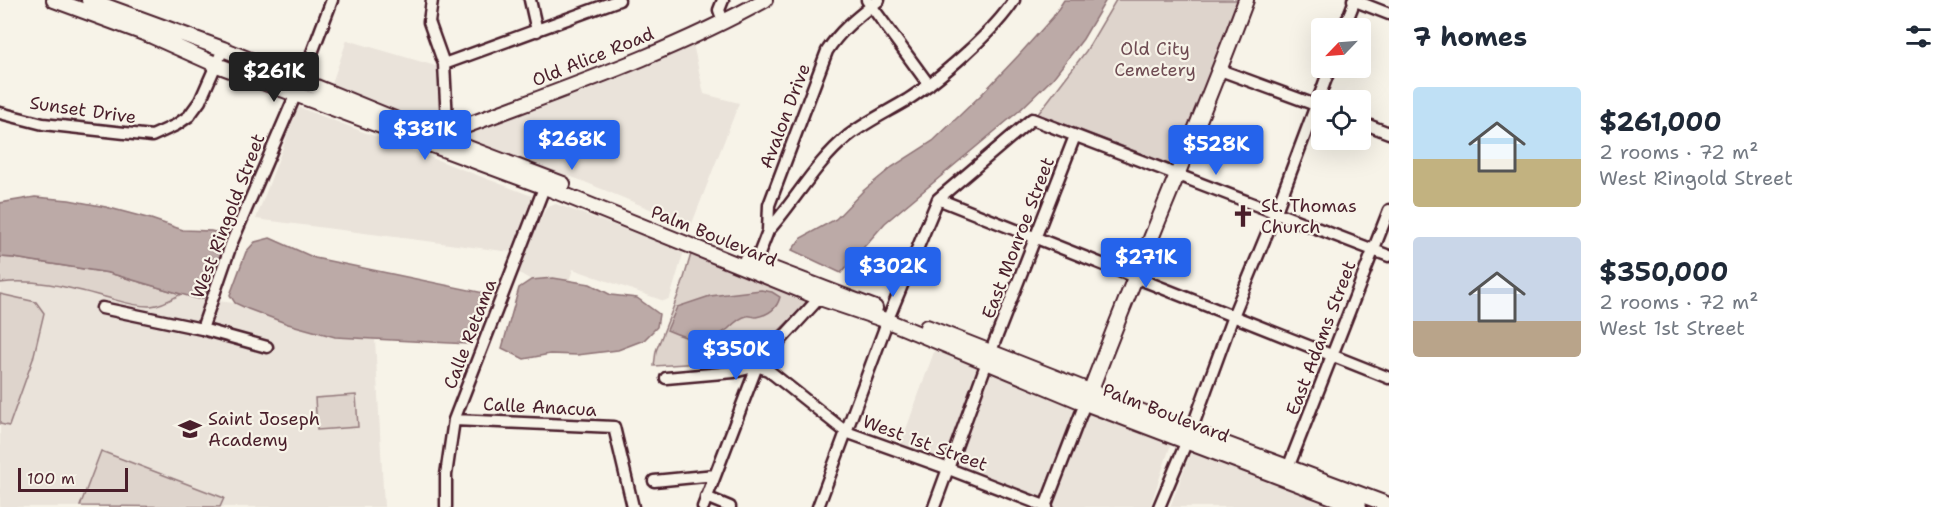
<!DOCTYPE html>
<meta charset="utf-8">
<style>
body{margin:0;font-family:"Shantell Sans",sans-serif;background:#f6f6f7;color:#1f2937;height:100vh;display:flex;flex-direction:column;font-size:22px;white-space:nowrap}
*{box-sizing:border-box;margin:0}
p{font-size:20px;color:#747a83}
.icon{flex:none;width:33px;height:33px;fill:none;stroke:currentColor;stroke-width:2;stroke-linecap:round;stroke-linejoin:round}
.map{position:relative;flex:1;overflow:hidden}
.panel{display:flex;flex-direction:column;background:#fff;width:570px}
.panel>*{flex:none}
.needle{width:39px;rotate:245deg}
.fabs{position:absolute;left:1311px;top:18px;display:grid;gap:12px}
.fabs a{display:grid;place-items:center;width:60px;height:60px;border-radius:6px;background:#fff;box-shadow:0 6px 24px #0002;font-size:30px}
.scale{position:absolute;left:18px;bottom:15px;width:110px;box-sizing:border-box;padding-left:6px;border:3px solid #4a1f2b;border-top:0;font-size:16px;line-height:21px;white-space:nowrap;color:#4a1f2b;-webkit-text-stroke:4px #f7f3e8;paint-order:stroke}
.price{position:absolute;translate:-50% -51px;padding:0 14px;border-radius:6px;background:#2563eb;color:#fff;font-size:20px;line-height:39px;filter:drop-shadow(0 2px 3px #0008)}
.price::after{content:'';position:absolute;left:50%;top:36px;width:18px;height:14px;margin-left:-9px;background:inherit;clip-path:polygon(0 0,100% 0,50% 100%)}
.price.selected{background:#222;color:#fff}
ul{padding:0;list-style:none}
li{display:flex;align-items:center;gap:18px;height:150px;padding:0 24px}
li span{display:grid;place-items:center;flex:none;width:168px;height:120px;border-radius:6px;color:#555}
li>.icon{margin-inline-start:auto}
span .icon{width:72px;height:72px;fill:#fffc;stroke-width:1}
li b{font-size:26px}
h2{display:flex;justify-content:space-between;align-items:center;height:72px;padding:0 24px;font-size:26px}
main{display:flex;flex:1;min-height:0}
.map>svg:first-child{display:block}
</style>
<main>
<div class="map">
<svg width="1389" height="507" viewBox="0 0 1389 507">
<rect width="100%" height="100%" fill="#f7f3e8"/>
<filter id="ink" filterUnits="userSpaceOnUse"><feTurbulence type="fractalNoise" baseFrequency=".0167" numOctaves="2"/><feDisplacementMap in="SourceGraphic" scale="12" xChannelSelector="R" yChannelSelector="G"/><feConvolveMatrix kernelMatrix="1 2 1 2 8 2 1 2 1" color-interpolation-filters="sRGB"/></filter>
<g filter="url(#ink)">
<path fill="#eae3da" d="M 347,40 L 439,67 L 441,116 L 439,127 L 331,86 Z
M 693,44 L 704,94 L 739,103 L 691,226 L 580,180 L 458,137 L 461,132 Z
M 298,107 L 532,196 L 511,252 L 256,219 Z
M 556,204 L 684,251 L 670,298 L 664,301 L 573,269 L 569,281 L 553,278 L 531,280 L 516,271 L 546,208 Z
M 0,257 L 145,284 L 198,299 L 235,303 L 288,324 L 335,337 L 375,339 L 384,507 L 0,507 Z
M 935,349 L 1171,444 L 1150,507 L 1053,507 L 900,446 Z
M 1192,449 L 1338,507 L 1170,507 Z"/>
<path fill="#ded4cc" stroke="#947a7c" stroke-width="1.5" d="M 1116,0 L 1244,0 L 1179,168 L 1038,114 L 1086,51 Z
M 691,254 L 804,294 L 807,300 L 803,307 L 749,360 L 654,366 L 656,351 L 682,285 Z
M 0,257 L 14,258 L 109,273 L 181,294 C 172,299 162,305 151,306 C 136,307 120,301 105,297 C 70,288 36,278 0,283 Z
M 0,294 L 36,302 L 44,313 L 33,359 L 9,426 L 0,424 Z
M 356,395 L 358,427 L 317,430 L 315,398 Z
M 101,451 L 224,498 L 220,507 L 80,506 Z"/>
<path fill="#bcaaa7" stroke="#8e7275" stroke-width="1.5" d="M 1064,0 L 1106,0 L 1083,39 L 1053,78 L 1019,111 L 885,223 L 841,273 L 792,250 L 801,238 L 836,219 L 863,191 L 892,167 L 933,141 L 981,95 L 1018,56 L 1053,17 Z
M 35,197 L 69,200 L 106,207 L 151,219 L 183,230 L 211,231 L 223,234 L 227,241 L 206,294 L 203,298 L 198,299 L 109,273 L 14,258 L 0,257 L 0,203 Z
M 270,238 L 315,258 L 484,293 L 480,320 L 469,344 L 335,337 L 288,324 L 248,309 L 235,303 L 230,295 L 246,252 L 255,242 Z
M 553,278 L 590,284 L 611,295 L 637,298 L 659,314 L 657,327 L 644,340 L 618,350 L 577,355 L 550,354 L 524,359 L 502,348 L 519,288 L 531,280 Z
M 761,290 L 772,292 L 780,297 C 777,309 768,315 756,317 C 753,317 750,315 747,316 C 740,317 733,324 728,329 C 706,346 690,340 667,330 L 677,307 L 710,296 Z"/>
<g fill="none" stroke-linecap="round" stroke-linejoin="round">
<g stroke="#4a1f2b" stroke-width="15">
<path id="minor" d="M 432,0 L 429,22 L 444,64 L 447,121 L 452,131
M 530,0 L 537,31
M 723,0 L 719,10 L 723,21
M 867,0 L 929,85
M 1353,0 L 1389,14
M 1344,28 L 1355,0
M 444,64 L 619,0
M 1220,70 L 1321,107
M 0,113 L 43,124 L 152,136 L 176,125 L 189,116 L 200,101 L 223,49
M 1360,122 L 1389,133
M 938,199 L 1389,378
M 768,231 C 796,200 815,163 848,136 C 866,122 887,112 907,100 C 937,81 996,30 1014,0
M 756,262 L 768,231 L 769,205 L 827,51 C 841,29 859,16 879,0
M 102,308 L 202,329 L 267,347
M 202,329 L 232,242 L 301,82 L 332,0
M 666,378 L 734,372 L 757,366 L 768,370 L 846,432 L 949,469 L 1047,507
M 454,420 L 614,427 L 633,507
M 1286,473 L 1389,210
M 654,481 L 715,475
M 706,497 L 730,507
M 446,507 L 446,475 L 454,420 L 547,180
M 703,507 L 757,366 L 823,294
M 818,507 L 890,314 L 938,199 L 1032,119 L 1389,256
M 934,507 L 991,351 L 1075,136
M 1045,507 L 1087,398
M 1159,507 L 1191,431 L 1233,316 L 1275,214 L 1330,68"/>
</g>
<g stroke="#4a1f2b" stroke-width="18">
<path id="major" d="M 54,0 L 152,36 L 217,65 L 545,187 L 820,298 L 888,321 L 1085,403 L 1359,507
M 89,0 L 223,49 L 434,135 L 563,184
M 445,146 L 446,140 L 452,131 C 557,91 666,55 765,0
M 747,259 L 875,308
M 927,327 L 1191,431 L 1389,505
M 1090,392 C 1140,260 1197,132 1246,0"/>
</g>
<use href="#minor" stroke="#f7f3e8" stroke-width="10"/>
<use href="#major" stroke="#f7f3e8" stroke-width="14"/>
</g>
</g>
<defs>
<g id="church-bare" transform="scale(1.8)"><path d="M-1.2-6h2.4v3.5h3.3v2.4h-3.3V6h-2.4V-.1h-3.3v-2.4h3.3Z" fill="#4a1f2b" stroke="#f7f3e8" stroke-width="2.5" paint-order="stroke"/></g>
<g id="school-bare" transform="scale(1.8)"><path d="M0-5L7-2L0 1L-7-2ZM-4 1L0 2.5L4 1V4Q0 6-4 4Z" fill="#4a1f2b" stroke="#f7f3e8" stroke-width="2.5" paint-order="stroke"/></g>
</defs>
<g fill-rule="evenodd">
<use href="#church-bare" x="1243" y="216"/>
<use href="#school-bare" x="190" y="429"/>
</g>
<g text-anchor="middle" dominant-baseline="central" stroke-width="4.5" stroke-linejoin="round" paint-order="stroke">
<g font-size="18" fill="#6f4c53" stroke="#f7f3e8">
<text x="1155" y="49">Old City<tspan x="1155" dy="21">Cemetery</tspan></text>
</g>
<g font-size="18" fill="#4a1f2b" stroke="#f7f3e8">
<text transform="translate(593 57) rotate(-22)">Old Alice Road</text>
<text transform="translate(83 110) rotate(8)">Sunset Drive</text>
<text transform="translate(785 116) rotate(-69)">Avalon Drive</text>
<text transform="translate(228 216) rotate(-69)">West Ringold Street</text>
<text transform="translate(714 236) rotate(22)">Palm Boulevard</text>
<text transform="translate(1018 238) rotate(-69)">East Monroe Street</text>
<text transform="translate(470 334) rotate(-69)">Calle Retama</text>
<text transform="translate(1321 338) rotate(-69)">East Adams Street</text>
<text transform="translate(540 407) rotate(3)">Calle Anacua</text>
<text transform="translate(1166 413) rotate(21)">Palm Boulevard</text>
<text transform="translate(925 443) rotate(20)">West 1st Street</text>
</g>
<g font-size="18" fill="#4a1f2b" stroke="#f7f3e8" text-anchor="start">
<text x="1261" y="206">St. Thomas<tspan x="1261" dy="21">Church</tspan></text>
<text x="208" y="419">Saint Joseph<tspan x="208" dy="21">Academy</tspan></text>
</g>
</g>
</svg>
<div class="fabs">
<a><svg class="needle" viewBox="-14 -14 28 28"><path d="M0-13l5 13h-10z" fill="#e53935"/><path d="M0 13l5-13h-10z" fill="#747a83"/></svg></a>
<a><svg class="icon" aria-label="locate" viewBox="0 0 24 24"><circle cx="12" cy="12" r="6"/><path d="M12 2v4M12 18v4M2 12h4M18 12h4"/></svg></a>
</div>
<div class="scale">100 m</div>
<b class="price selected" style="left:274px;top:103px">$261K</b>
<b class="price" style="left:425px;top:161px">$381K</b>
<b class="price" style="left:572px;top:171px">$268K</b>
<b class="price" style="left:1216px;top:176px">$528K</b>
<b class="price" style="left:1146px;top:289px">$271K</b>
<b class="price" style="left:893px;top:298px">$302K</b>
<b class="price" style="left:736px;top:381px">$350K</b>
</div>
<section class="panel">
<h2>7 homes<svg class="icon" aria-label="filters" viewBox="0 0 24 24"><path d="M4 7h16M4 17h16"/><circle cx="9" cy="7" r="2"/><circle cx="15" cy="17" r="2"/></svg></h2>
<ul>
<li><span style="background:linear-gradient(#bfe0f5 60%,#c2b280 0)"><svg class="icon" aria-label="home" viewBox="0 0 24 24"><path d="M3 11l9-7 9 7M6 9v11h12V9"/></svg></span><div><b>$261,000</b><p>2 rooms · 72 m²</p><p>West Ringold Street</p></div></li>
<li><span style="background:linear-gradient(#c9d6e8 70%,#b9a48a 0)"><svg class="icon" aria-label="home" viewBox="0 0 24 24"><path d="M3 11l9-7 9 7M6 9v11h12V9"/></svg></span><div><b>$350,000</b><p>2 rooms · 72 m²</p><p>West 1st Street</p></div></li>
</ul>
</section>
</main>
